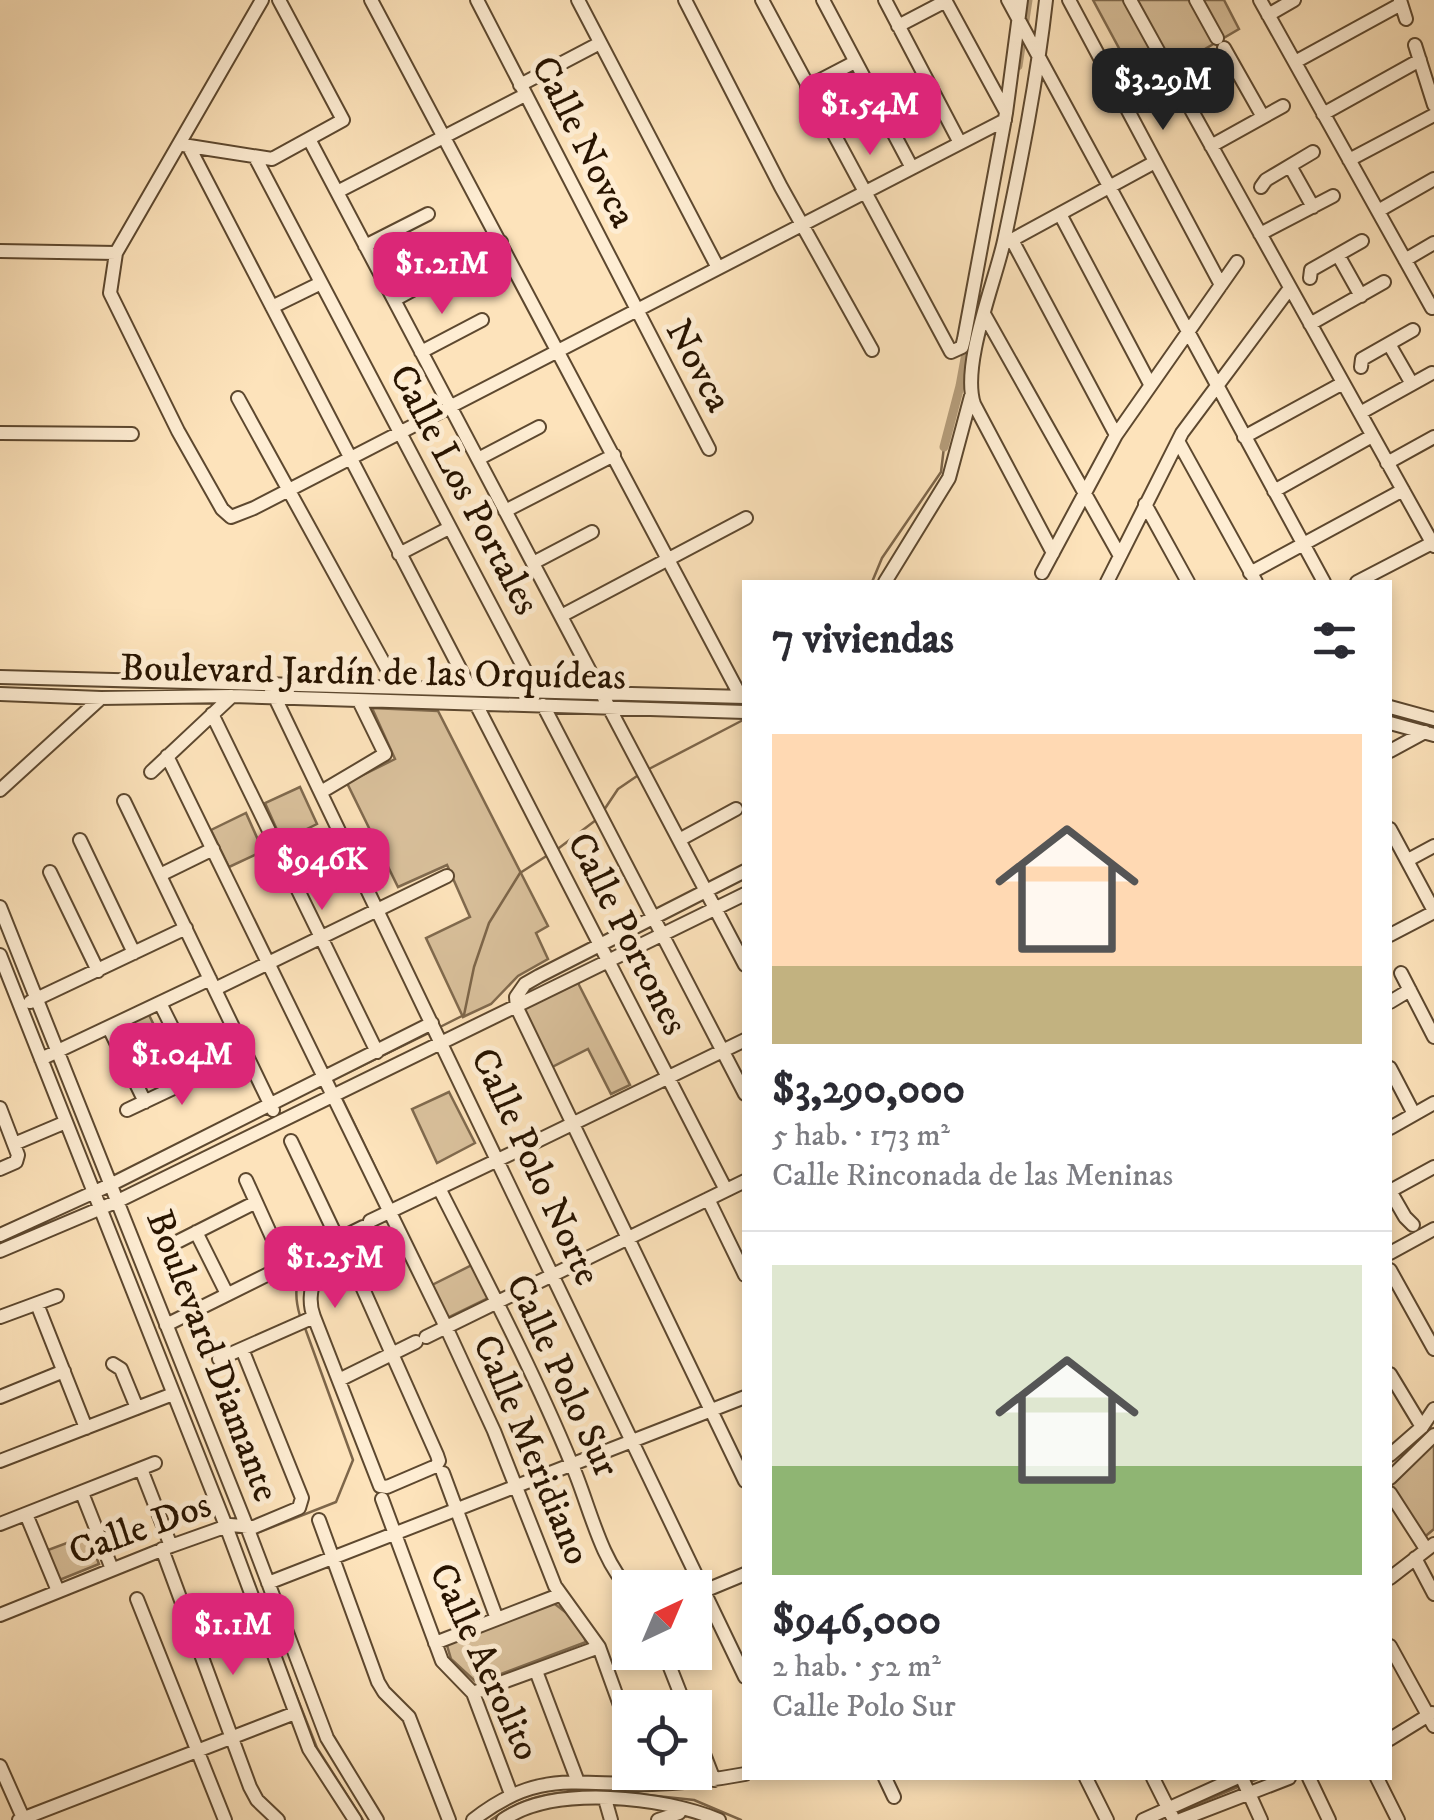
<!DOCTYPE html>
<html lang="es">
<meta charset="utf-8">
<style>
body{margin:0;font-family:"IM FELL DW Pica",serif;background:#f2f2f3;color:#2b2b33;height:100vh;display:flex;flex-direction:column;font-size:38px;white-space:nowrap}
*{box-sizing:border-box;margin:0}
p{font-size:32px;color:#7c7c81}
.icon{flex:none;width:55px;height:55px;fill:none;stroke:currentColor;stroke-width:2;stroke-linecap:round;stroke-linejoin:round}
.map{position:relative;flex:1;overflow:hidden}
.side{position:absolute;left:742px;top:580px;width:650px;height:1200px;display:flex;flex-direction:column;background:#fff;border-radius:0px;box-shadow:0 5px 15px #0003}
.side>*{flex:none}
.needle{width:65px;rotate:44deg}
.fabs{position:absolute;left:612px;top:1570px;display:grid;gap:20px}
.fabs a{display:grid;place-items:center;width:100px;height:100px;border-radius:0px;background:#fff;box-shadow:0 5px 15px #0003;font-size:50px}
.price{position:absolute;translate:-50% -85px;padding:0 22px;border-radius:20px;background:#db2777;color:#fff;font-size:32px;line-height:65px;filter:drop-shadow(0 2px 5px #0008)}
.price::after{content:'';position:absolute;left:50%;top:60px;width:30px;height:22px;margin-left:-15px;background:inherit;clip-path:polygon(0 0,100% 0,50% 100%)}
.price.active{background:#222;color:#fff}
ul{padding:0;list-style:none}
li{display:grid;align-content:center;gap:20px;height:530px;padding:0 30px}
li+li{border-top:2px solid #e1e1e2}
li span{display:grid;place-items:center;height:310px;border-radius:0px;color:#555}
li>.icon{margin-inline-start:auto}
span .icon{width:180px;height:180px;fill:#fffc;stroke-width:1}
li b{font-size:42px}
h2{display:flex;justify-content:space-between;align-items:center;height:120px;padding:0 30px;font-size:42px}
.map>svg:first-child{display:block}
</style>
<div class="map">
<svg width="1434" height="1820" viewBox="0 0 1434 1820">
<rect width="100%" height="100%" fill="#fde3bb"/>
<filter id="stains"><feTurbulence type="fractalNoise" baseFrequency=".002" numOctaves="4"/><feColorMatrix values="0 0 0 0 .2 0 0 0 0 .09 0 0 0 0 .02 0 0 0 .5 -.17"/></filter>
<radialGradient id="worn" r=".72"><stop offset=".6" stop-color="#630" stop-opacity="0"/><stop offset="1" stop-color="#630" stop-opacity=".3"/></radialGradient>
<path fill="#d9c09b" stroke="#806a4e" stroke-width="2.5" d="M 1093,0 L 1224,0 L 1239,29 L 1140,87 Z
M 372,708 L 438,711 L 548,926 L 536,933 L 548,959 L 518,976 L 491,1004 L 463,1017 L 426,938 L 470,917 L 447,865 L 398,887 L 347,783 L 395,759 Z
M 300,787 L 317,824 L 282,841 L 265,803 Z
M 246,813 L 263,851 L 229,867 L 211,830 Z
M 578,983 L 630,1085 L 611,1094 L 588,1049 L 550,1068 L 522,1009 Z
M 148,1013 L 176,1070 L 140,1084 L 115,1030 Z
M 449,1092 L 475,1143 L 437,1163 L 412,1109 Z
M 474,1264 L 490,1297 L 447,1318 L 430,1286 Z
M 1434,1440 L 1434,1529 L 1422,1539 L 1390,1483 Z
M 88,1535 L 99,1564 L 52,1583 L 40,1553 Z
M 551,1601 L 577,1621 L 586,1642 L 477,1683 L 451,1659 L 446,1642 Z"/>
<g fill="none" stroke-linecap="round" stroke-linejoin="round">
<path stroke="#7d664a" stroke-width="2.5" d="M 872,582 L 882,558 L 941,472 L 944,447
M 647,770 L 745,719
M 604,810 L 618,789 L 640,774
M 559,848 L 596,820
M 438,1028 L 464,1015 L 474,967 L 489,923 L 520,873 L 548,855
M 333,1080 L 431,1032
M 341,1096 L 391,1200
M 300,1316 C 294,1296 294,1273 311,1260
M 257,1533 L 336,1502 L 353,1460 L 305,1328
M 279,1652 L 317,1748 L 363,1820
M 1247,1783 L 1260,1778
M 638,1794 L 694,1800 L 741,1820
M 1178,1812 L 1240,1786
M 491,1820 C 521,1798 552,1790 590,1792
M 1161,1820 L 1162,1819"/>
<path stroke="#b59d7b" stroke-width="9" d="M 1018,66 L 1028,0
M 944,447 L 960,386 L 968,342"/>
<g stroke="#5d482f" stroke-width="16">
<path id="minor" d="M 262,0 L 116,253 L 110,293 L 178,431 L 222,509 L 231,517 L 254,508 L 1005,120
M 371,0 L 741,697
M 477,0 L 709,449
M 578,0 L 718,268
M 685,0 L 781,187 L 872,350
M 762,0 L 951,352 L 962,347 L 964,339 L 1006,113 L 1021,0
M 823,0 L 912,168
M 885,0 L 960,143
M 945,0 L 1006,112
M 1008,0 L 1324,582
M 1046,0 C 1037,81 1021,161 1004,241 C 995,282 961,365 974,404 L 1053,553
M 1069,0 L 1221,285
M 1130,0 L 1167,67
M 1196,0 L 1217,38
M 1260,0 L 1432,308
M 1400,0 L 1406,19
M 1268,15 L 1294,0
M 898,26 L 946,1
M 1415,45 L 1434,105
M 1224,48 L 1263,117
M 1295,62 L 1401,4
M 1173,77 L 1434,546
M 520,85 L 600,43
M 807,87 L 855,62
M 1323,114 L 1420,60
M 309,139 L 745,965
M 183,145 L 272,159 L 343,120 L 279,0
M 1211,146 L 1283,106
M 189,147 L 470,688
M 255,157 L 536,691
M 1349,160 L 1434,115
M 1290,166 L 1313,207
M 1261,187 L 1266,180 L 1313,152
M 337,192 L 525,95
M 1378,211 L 1434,179
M 1060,214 L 1150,384
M 1260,234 L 1333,196
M 1012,240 L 1116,435
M 1008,242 L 1155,162
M 365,246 L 428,214
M 0,251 L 116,253
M 1338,255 L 1361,296
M 1405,260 L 1434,243
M 1310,278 L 1311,270 L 1362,241
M 394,300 L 501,242
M 272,307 L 321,283
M 984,314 L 1120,556
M 1310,324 L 1384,282
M 1389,344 L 1412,384
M 421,352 L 482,320
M 1361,367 L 1362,359 L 1413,330
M 238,398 L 397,687
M 1360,413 L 1432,373
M 0,433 L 132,434
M 1244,437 L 1343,383
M 1178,441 L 1256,582
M 478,459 L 539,427
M 1387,463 L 1434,437
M 1274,491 L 1372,436
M 1145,504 L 1188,582
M 505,511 L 614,455
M 399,554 L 449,528
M 533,563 L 592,532
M 1042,573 L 1116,435 L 1237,262
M 1250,573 L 1403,490
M 885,582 L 949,478 L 971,396
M 1107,582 L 1182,433 L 1290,288
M 1357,582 L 1432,543
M 561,616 L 746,518
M 0,677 L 745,697
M 268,683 L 745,1677
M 0,694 L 101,698 L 232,696 L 745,712
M 476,704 L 726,1190
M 543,705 L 745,1094
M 1390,707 L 1434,719
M 212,714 L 377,1052
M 1390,723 L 1434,735
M 1390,751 L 1425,732
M 167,756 L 446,1327 L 494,1431 L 555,1586 L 599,1647 L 630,1733
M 151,772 L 232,696
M 0,790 L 101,698
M 321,792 L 385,754 L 360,703
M 124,801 L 273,1110
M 1390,829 L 1434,911
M 80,840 L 134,953
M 679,840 L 736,809
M 1408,860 L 1434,846
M 745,871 L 539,976 L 525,984 L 516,997 L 517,1008 L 745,1481
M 50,872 L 98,971
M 160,875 L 213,849
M 0,907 L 247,1527 L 327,1738 L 377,1820
M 1390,935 L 1434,912
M 0,955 L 226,1526 L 309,1749 L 355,1820
M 1401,973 L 1434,1037
M 215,989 L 447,876
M 30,1002 L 186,928
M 1390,1002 L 1410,990
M 160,1003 L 197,1077
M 109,1028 L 145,1102
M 41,1059 L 210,979
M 1390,1068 L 1414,1114
M 0,1108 L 18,1155 L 16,1162 L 0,1169
M 127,1110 L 218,1067
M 1390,1128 L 1434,1103
M 291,1141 L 338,1240
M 535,1142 L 745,1040
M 14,1144 L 66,1122
M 246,1180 L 285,1266
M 439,1188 C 485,1279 533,1370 572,1465 C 588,1501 601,1563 630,1589
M 1390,1191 L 1434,1167
M 1390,1191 L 1405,1217 L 1413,1225
M 708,1199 L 745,1275
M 370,1221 L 527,1146
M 196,1232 L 227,1294
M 0,1235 L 112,1184 L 432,1023
M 175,1243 L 256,1202
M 0,1251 L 118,1201 L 745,894
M 1390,1253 L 1434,1229
M 1390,1270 L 1434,1349
M 37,1304 L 86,1428
M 0,1317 L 57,1296
M 166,1325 L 363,1227
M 426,1337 L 745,1181
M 219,1359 L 314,1317 C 304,1292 317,1259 346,1259 L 356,1273 L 437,1455 L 439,1461 L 436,1466 L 387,1487 L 380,1486 L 314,1317
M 113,1364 L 121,1369 L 137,1408
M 1390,1374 L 1422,1427
M 339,1380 L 416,1342
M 0,1397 L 64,1371
M 1390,1455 L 1422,1427 L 1434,1409
M 0,1461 L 173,1394
M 141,1469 L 171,1546
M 443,1473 L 497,1619
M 1390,1478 L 1434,1435
M 82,1493 L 112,1569
M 1390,1493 L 1426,1549
M 382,1499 L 442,1661 L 473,1693 L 511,1794
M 26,1514 L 58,1591
M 319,1520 L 378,1682 L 384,1692 L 409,1717 L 449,1820
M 0,1524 L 155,1463
M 162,1549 L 250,1787 L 257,1800 L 278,1820
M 1415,1558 L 1434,1594
M 1390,1578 L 1434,1544
M 268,1583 L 745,1397
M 704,1591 L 745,1574
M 137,1599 L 225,1820
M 0,1615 L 171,1546 L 230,1525 L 254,1527 L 299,1508 L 302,1498 L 242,1349
M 435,1643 L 559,1595
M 1390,1646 L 1434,1726
M 664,1652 L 686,1708
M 536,1671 L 578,1782
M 473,1693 L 599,1647
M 695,1731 L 714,1780
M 1390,1739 L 1432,1713
M 0,1766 L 24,1820
M 885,1778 L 894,1797
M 1086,1778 L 1107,1820
M 1153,1778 L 1172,1816
M 1242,1778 L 1261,1820
M 1309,1778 L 1329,1820
M 1377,1778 L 1398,1820
M 605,1799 L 611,1820
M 19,1820 L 295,1713
M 473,1820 C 539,1768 576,1786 652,1784 C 683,1783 714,1780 745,1774
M 503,1820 C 555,1784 664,1797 719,1820
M 658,1820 L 679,1813
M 1143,1820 L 1236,1778
M 1180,1820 L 1289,1778"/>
</g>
<use href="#minor" stroke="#feedd3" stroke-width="12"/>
</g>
<g text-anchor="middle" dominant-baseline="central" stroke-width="10" stroke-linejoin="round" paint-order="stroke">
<g font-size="38" fill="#281400" stroke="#feedd3">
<text transform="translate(583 142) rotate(63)">Calle Novca</text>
<text transform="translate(698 366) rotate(62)">Novca</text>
<text transform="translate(464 490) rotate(62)">Calle Los Portales</text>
<text transform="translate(373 673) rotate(1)">Boulevard Jardín de las Orquídeas</text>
<text transform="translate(627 934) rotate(63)">Calle Portones</text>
<text transform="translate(535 1167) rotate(65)">Calle Polo Norte</text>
<text transform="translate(212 1356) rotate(69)">Boulevard Diamante</text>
<text transform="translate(562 1376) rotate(65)">Calle Polo Sur</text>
<text transform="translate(531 1450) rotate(67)">Calle Meridiano</text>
<text transform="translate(140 1529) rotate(-20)">Calle Dos</text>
<text transform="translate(484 1662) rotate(65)">Calle Aerolito</text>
</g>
</g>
<rect width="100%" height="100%" filter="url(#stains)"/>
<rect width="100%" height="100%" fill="url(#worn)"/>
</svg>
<div class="fabs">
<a><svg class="needle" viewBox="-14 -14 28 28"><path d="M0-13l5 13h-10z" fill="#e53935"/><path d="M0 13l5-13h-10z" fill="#7c7c81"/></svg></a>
<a><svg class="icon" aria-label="locate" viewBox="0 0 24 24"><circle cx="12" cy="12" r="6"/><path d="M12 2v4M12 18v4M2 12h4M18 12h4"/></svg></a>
</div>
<b class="price active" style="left:1163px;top:133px">$3.29M</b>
<b class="price" style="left:870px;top:158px">$1.54M</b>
<b class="price" style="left:442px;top:317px">$1.21M</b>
<b class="price" style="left:322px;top:913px">$946K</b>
<b class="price" style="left:182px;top:1108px">$1.04M</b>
<b class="price" style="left:335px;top:1311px">$1.25M</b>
<b class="price" style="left:233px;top:1678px">$1.1M</b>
<section class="side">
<h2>7 viviendas<svg class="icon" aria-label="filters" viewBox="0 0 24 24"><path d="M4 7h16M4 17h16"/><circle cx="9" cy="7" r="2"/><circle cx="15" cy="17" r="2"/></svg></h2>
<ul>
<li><span style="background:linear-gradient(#ffd9b3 75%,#c2b280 0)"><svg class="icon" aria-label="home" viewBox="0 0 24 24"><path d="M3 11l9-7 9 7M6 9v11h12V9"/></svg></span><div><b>$3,290,000</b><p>5 hab. · 173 m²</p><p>Calle Rinconada de las Meninas</p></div></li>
<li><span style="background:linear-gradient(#dfe7d0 65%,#8fb573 0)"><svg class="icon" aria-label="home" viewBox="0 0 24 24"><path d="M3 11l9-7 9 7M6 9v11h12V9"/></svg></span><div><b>$946,000</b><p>2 hab. · 52 m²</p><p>Calle Polo Sur</p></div></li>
</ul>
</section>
</div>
